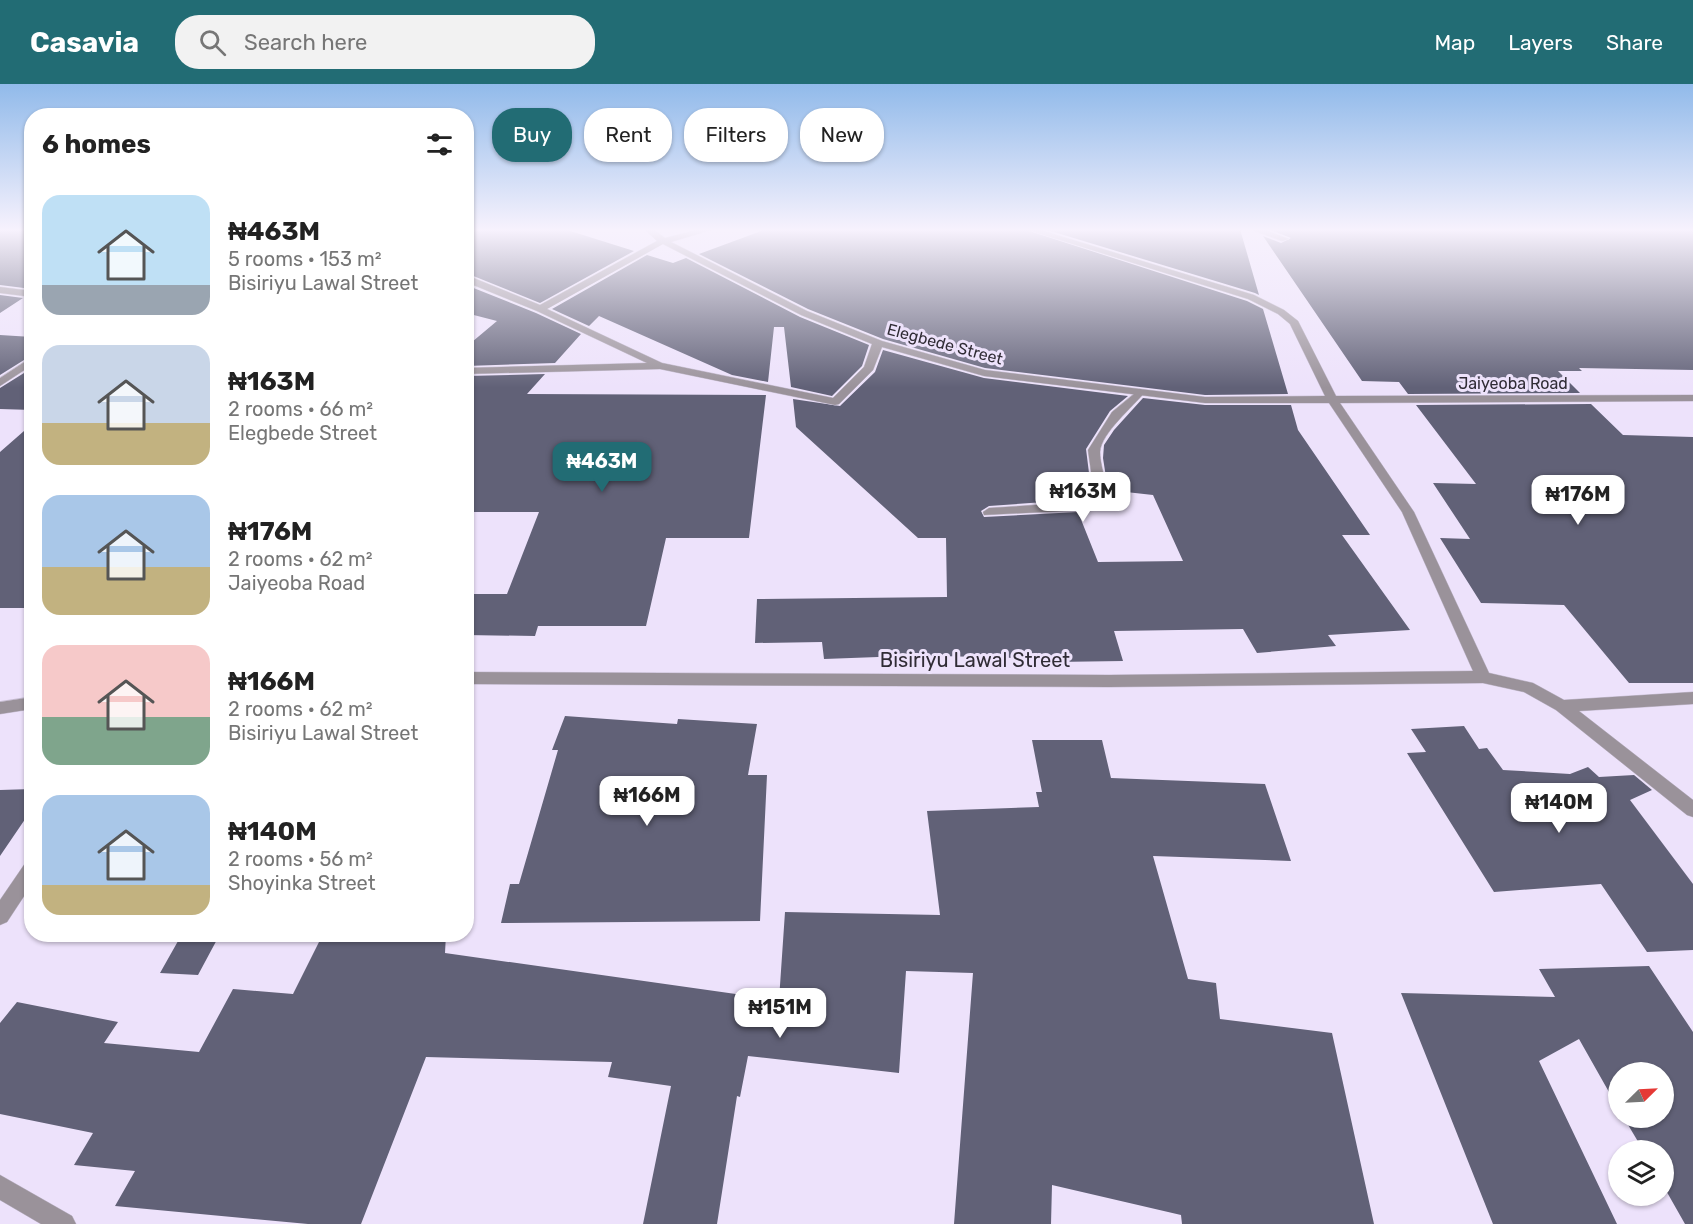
<!DOCTYPE html>
<meta charset="utf-8">
<style>
body{margin:0;font-family:Rubik,sans-serif;background:#f2f2f2;color:#222;height:100vh;display:flex;flex-direction:column;font-size:22px;white-space:nowrap}
*{box-sizing:border-box;margin:0}
p{font-size:20px;color:#767676}
.icon{flex:none;width:33px;height:33px;fill:none;stroke:currentColor;stroke-width:2;stroke-linecap:round;stroke-linejoin:round}
.map{position:relative;flex:1;overflow:hidden}
.panel{position:absolute;left:24px;top:24px;width:450px;height:834px;display:flex;flex-direction:column;background:#fff;border-radius:24px;box-shadow:0 2px 4px #0004}
.panel>*{flex:none}
.hud{position:absolute;left:492px;top:24px;width:570px;height:54px;display:flex;gap:12px}
.needle{width:39px;rotate:66deg}
.fabs{position:absolute;left:1608px;top:978px;display:grid;gap:12px}
.fabs a{display:grid;place-items:center;width:66px;height:66px;border-radius:50%;background:#fff;box-shadow:0 2px 4px #0004;font-size:30px}
.price{position:absolute;translate:-50% -51px;padding:0 14px;border-radius:12px;background:#fff;color:#222;font-size:20px;line-height:39px;filter:drop-shadow(0 2px 3px #0008)}
.price::after{content:'';position:absolute;left:50%;top:36px;width:18px;height:14px;margin-left:-9px;background:inherit;clip-path:polygon(0 0,100% 0,50% 100%)}
.price.selected{background:#226c74;color:#fff}
ul{padding:0;list-style:none}
li{display:flex;align-items:center;gap:18px;height:150px;padding:0 18px}
li span{display:grid;place-items:center;flex:none;width:168px;height:120px;border-radius:18px;color:#555}
li>.icon{margin-inline-start:auto}
span .icon{width:72px;height:72px;fill:#fffc;stroke-width:1}
li b{font-size:26px}
h2{display:flex;justify-content:space-between;align-items:center;height:72px;padding:0 18px;font-size:26px}
.pill{padding:0 21px;border-radius:24px;background:#fff;box-shadow:0 2px 4px #0004;font-size:21px;line-height:54px}
.pill.selected{background:#226c74;color:#fff}
header{display:flex;align-items:center;gap:36px;box-sizing:border-box;height:84px;padding:0 30px;background:#226c74;color:#fff}
header strong{font-size:28px}
nav{display:flex;gap:33px;margin-inline-start:auto;font-size:21px}
.search{width:420px;height:54px;background:#f2f2f2;display:flex;align-items:center;gap:15px;box-sizing:border-box;padding:0 21px;border-radius:24px;color:#767676;font-size:22px}
.map>svg:first-child{display:block}
</style>
<header>
<strong>Casavia</strong>
<div class="search"><svg class="icon" aria-label="search" viewBox="0 0 24 24"><circle cx="10" cy="10" r="6"/><path d="M15 15l6 6"/></svg>Search here</div>
<nav><a>Map</a><a>Layers</a><a>Share</a></nav>
</header>
<div class="map">
<svg width="1693" height="1140" viewBox="0 0 1693 1140">
<rect width="100%" height="100%" fill="#ede2fb"/>
<path fill="#616177" d="M 0,145 L 32,145 L 32,205 L 0,201 Z
M 466,145 L 564,145 L 634,167 L 540,219 L 466,189 Z
M 767,145 L 1023,145 L 1247,217 L 1263,225 L 1288,310 L 1205,311 L 985,284 L 883,255 L 808,225 L 699,170 Z
M 1044,145 L 1240,145 L 1259,211 L 1255,209 Z
M 1268,145 L 1693,145 L 1693,286 L 1579,284 L 1582,287 L 1558,287 L 1580,309 L 1408,310 L 1399,298 L 1362,297 L 1263,152 L 1281,159 L 1291,154 Z
M 647,171 L 673,179 L 686,174 L 800,233 L 869,261 L 862,282 L 832,312 L 791,303 L 784,243 L 774,243 L 768,298 L 732,291 L 599,232 L 589,242 L 552,225 Z
M 466,201 L 536,229 L 581,250 L 555,279 L 466,282 L 466,263 L 497,237 L 466,229 Z
M 0,211 L 23,214 L 0,229 Z
M 0,251 L 32,253 L 32,271 L 0,291 Z
M 883,266 L 984,294 L 1128,312 L 1110,327 L 1086,365 L 1091,405 L 1068,402 L 1073,416 L 989,422 L 981,427 L 984,433 L 1078,428 L 1098,478 L 1183,477 L 1153,411 L 1108,406 L 1103,374 L 1104,361 L 1114,346 L 1143,314 L 1205,321 L 1291,321 L 1298,346 L 1370,451 L 1342,451 L 1410,546 L 1328,551 L 1336,562 L 1257,569 L 1243,545 L 1114,547 L 1123,577 L 1054,578 L 1053,575 L 940,572 L 940,575 L 905,576 L 905,572 L 824,575 L 822,558 L 755,559 L 757,515 L 947,513 L 946,454 L 918,454 L 796,343 L 793,315 L 840,322 L 875,288 Z
M 32,284 L 32,326 L 0,325 L 0,304 Z
M 545,290 L 527,310 L 766,311 L 749,454 L 666,454 L 646,542 L 538,542 L 535,552 L 466,551 L 466,510 L 507,510 L 539,428 L 466,428 L 466,292 Z
M 1591,320 L 1623,351 L 1693,353 L 1693,599 L 1629,599 L 1564,521 L 1481,519 L 1440,454 L 1470,455 L 1433,399 L 1476,400 L 1416,321 Z
M 32,340 L 32,524 L 0,524 L 0,368 Z
M 565,632 L 677,640 L 678,635 L 757,640 L 748,691 L 767,691 L 760,837 L 501,839 L 510,800 L 519,800 L 558,666 L 552,666 Z
M 1464,642 L 1479,665 L 1487,664 L 1503,686 L 1570,690 L 1588,683 L 1599,693 L 1634,691 L 1652,706 L 1630,716 L 1693,800 L 1693,866 L 1647,868 L 1601,800 L 1494,808 L 1407,669 L 1426,668 L 1411,645 Z
M 1032,656 L 1102,656 L 1111,694 L 1265,700 L 1291,777 L 1153,772 L 1188,895 L 1216,899 L 1220,935 L 1332,949 L 1374,1140 L 1182,1140 L 1181,1131 L 1052,1101 L 1051,1140 L 954,1140 L 973,889 L 906,887 L 899,989 L 748,972 L 740,1013 L 737,1012 L 717,1140 L 643,1140 L 671,1002 L 608,993 L 612,978 L 426,973 L 361,1140 L 308,1140 L 115,1122 L 135,1087 L 74,1081 L 93,1049 L 0,1030 L 0,939 L 17,918 L 118,938 L 104,959 L 199,968 L 233,905 L 293,910 L 323,850 L 446,850 L 445,869 L 779,916 L 785,828 L 940,831 L 927,727 L 1039,723 L 1036,708 L 1042,708 Z
M 32,705 L 32,725 L 0,772 L 0,706 Z
M 182,850 L 220,850 L 198,891 L 160,889 Z
M 1649,882 L 1693,948 L 1693,1140 L 1685,1140 L 1664,1103 L 1664,1066 L 1643,1066 L 1624,1034 L 1664,1034 L 1664,988 L 1618,988 L 1618,1024 L 1579,955 L 1539,977 L 1617,1140 L 1493,1140 L 1401,909 L 1555,913 L 1539,885 Z"/>
<g fill="none" stroke-linecap="round" stroke-linejoin="round">
<g stroke="#c7bed3" stroke-width="1">
<path id="service" d="M 1140,305 L 1145,308 C 1134,322 1101,349 1100,368 C 1100,385 1111,404 1102,420 L 1083,426 L 984,431 L 983,428 L 989,424 L 1082,418 L 1092,415 L 1094,409 L 1088,366 L 1112,328 Z"/>
</g>
<g stroke="#c7bed3" stroke-width="1">
<path id="minor" d="M 644,145 L 653,145 L 665,154 L 701,145 L 714,145 L 671,158 L 807,227 L 882,257 L 985,286 L 1205,313 L 1325,312 L 1290,240 L 1278,230 L 1248,215 L 1025,145 L 1037,145 L 1254,211 L 1284,226 L 1298,237 L 1336,312 L 1693,311 L 1693,317 L 1340,319 L 1414,428 L 1489,589 L 1533,599 L 1564,616 L 1693,608 L 1693,620 L 1579,627 L 1693,716 L 1693,733 L 1687,731 L 1556,626 L 1524,608 L 1483,599 L 1109,603 L 466,600 L 466,588 L 1109,591 L 1473,587 L 1402,428 L 1329,319 L 1205,319 L 984,292 L 882,263 L 873,286 L 839,320 L 835,321 L 660,285 L 466,290 L 466,284 L 647,279 L 537,227 L 466,198 L 466,191 L 540,221 L 657,157 ZM 663,160 L 801,231 L 872,260 L 864,283 L 833,314 L 662,279 L 547,225 Z
M 1250,145 L 1262,145 L 1289,155 L 1282,157 Z
M 0,203 L 32,207 L 32,213 L 0,209 Z
M 32,273 L 32,281 L 0,302 L 0,294 Z
M 32,613 L 32,625 L 0,630 L 0,618 Z
M 32,776 L 32,800 L 7,838 L 0,841 L 0,816 L 26,778 Z
M 0,1091 L 72,1132 L 76,1140 L 41,1140 L 0,1116 Z"/>
</g>
<use href="#service" fill="#9a929a" fill-rule="evenodd"/>
<use href="#minor" fill="#9a929a" fill-rule="evenodd"/>
</g>
<linearGradient id="sky" x2="0" y2="1"><stop stop-color="#91baea"/><stop offset="0.48" stop-color="#f7f2fd"/><stop offset="1" stop-color="#f7f2fd" stop-opacity="0"/></linearGradient>
<rect width="1693" height="304" fill="url(#sky)"/>
<g text-anchor="middle" dominant-baseline="central" stroke-width="6" stroke-linejoin="round" paint-order="stroke">
<g font-size="16" fill="#302c35" stroke="#ede2fb">
<text transform="translate(945 260) rotate(15)">Elegbede Street</text>
<text x="1513" y="299">Jaiyeoba Road</text>
</g>
<g font-size="20" fill="#302c35" stroke="#ede2fb">
<text x="975" y="576">Bisiriyu Lawal Street</text>
</g>
</g>
</svg>
<div class="fabs">
<a><svg class="needle" viewBox="-14 -14 28 28"><path d="M0-13l5 13h-10z" fill="#e53935"/><path d="M0 13l5-13h-10z" fill="#767676"/></svg></a>
<a><svg class="icon" aria-label="layers" viewBox="0 0 24 24"><path d="M12 4l9 5-9 5-9-5zM3 14l9 5 9-5"/></svg></a>
</div>
<b class="price selected" style="left:602px;top:409px">₦463M</b>
<b class="price" style="left:1083px;top:439px">₦163M</b>
<b class="price" style="left:1578px;top:442px">₦176M</b>
<b class="price" style="left:647px;top:743px">₦166M</b>
<b class="price" style="left:1559px;top:750px">₦140M</b>
<b class="price" style="left:780px;top:955px">₦151M</b>
<div class="hud">
<a class="pill selected">Buy</a>
<a class="pill">Rent</a>
<a class="pill">Filters</a>
<a class="pill">New</a>
</div>
<section class="panel">
<h2>6 homes<svg class="icon" aria-label="filters" viewBox="0 0 24 24"><path d="M4 7h16M4 17h16"/><circle cx="9" cy="7" r="2"/><circle cx="15" cy="17" r="2"/></svg></h2>
<ul>
<li><span style="background:linear-gradient(#bfe0f5 75%,#9aa5b1 0)"><svg class="icon" aria-label="home" viewBox="0 0 24 24"><path d="M3 11l9-7 9 7M6 9v11h12V9"/></svg></span><div><b>₦463M</b><p>5 rooms · 153 m²</p><p>Bisiriyu Lawal Street</p></div></li>
<li><span style="background:linear-gradient(#c9d6e8 65%,#c2b280 0)"><svg class="icon" aria-label="home" viewBox="0 0 24 24"><path d="M3 11l9-7 9 7M6 9v11h12V9"/></svg></span><div><b>₦163M</b><p>2 rooms · 66 m²</p><p>Elegbede Street</p></div></li>
<li><span style="background:linear-gradient(#a9c7e8 60%,#c2b280 0)"><svg class="icon" aria-label="home" viewBox="0 0 24 24"><path d="M3 11l9-7 9 7M6 9v11h12V9"/></svg></span><div><b>₦176M</b><p>2 rooms · 62 m²</p><p>Jaiyeoba Road</p></div></li>
<li><span style="background:linear-gradient(#f6c9c9 60%,#7fa58c 0)"><svg class="icon" aria-label="home" viewBox="0 0 24 24"><path d="M3 11l9-7 9 7M6 9v11h12V9"/></svg></span><div><b>₦166M</b><p>2 rooms · 62 m²</p><p>Bisiriyu Lawal Street</p></div></li>
<li><span style="background:linear-gradient(#a9c7e8 75%,#c2b280 0)"><svg class="icon" aria-label="home" viewBox="0 0 24 24"><path d="M3 11l9-7 9 7M6 9v11h12V9"/></svg></span><div><b>₦140M</b><p>2 rooms · 56 m²</p><p>Shoyinka Street</p></div></li>
</ul>
</section>
</div>
